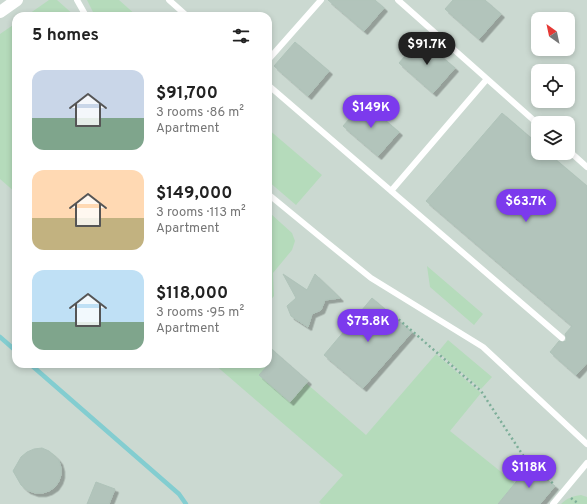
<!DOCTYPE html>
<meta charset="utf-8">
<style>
body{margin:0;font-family:Overpass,sans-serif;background:#f2f2f2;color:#222;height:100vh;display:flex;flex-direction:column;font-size:15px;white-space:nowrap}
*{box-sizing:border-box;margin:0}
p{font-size:13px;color:#767676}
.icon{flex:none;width:22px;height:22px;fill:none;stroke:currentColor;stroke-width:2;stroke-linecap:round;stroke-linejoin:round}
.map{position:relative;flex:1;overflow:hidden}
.sheet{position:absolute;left:12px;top:12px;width:260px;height:356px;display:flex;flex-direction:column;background:#fff;border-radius:12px;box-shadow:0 2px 6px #0003}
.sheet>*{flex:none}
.needle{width:26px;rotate:327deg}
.controls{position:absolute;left:531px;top:12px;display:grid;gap:8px}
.controls a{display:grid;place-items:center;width:44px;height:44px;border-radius:8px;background:#fff;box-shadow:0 2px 6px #0003;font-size:20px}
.price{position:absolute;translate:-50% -34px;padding:0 9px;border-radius:14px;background:#7c3aed;color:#fff;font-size:13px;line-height:26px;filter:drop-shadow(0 1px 2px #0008)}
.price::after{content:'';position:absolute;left:50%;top:24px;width:12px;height:9px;margin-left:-6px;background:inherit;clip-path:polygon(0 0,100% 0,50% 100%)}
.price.active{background:#222;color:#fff}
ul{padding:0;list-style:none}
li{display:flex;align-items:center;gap:12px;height:100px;padding:0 20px}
li span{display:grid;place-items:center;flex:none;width:112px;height:80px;border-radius:12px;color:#555}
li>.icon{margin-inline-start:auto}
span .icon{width:48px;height:48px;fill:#fffc;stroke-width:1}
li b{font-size:17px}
h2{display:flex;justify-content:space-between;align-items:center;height:48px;padding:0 20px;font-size:17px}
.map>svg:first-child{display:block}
</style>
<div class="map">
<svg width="587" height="504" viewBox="0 0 587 504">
<defs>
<filter id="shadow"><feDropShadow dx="3.5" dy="3.5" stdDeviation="0" flood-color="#0004"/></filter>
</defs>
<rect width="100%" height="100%" fill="#dde9e2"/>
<path fill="#cbd9d1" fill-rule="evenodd" d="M 0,0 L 587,0 L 587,504 L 0,504 ZM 16,16 L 268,16 L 268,364 L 16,364 ZM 538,19 L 568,19 L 568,49 L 538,49 ZM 538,71 L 568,71 L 568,101 L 538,101 ZM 538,123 L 568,123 L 568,153 L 538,153 Z"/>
<path fill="#b5dbbb" d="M 49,0 L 57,0 L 75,16 L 26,16 Z
M 87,0 L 119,0 L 137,16 L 95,16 Z
M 16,23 L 16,193 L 0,179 L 0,34 Z
M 268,129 L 322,175 L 296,205 L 268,181 Z
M 271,214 L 292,233 L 295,241 L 292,250 L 273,273 L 274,296 L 268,303 L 268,218 Z
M 427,266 L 483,314 L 474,325 L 430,287 Z
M 448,340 L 492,377 L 481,389 L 438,352 Z
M 269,346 L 277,354 L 290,402 L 306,383 L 366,435 L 436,354 L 481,393 L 450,431 L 515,483 L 498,504 L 321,504 L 319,502 L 343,475 L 214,364 L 268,364 L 268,347 Z
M 581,495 L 587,497 L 587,504 L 561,504 C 567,498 573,496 581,495 Z"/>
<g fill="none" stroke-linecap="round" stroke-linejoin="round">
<path stroke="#83cdd0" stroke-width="4.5" d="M 0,337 L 16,351
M 30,364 L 179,494 L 186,504"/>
</g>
<path fill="#b2c4bb" stroke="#afc3b9" filter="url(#shadow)" d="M 328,0 L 375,0 L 384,8 L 364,31 Z
M 453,0 L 485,0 L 501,14 L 479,39 L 445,9 Z
M 420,38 L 455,68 L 433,93 L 399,63 Z
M 295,42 L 329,71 L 308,96 L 274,66 Z
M 364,102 L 399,132 L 378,156 L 343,126 Z
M 502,113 L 538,144 L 538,153 L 548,153 L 587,186 L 587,363 L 576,375 L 550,352 L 559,341 L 563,342 L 566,341 L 566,337 L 565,334 L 572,326 L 426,201 Z
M 283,274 L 307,290 L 315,274 L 340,298 L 325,300 L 321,310 L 312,314 L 308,327 L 291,316 L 287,306 L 296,298 Z
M 372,298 L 412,332 L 363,388 L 324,355 Z
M 268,346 L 308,381 L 290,402 L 259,375 L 268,365 Z
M 42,448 L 49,451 L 55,456 L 59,461 L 61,468 L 61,475 L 59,481 L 55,487 L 49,491 L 43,493 L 35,493 L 27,490 L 21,485 L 13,471 L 21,457 L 27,452 L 34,449 Z
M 529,466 L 555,486 L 540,504 L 498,504 Z
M 96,482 L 115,489 L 109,504 L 87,504 Z"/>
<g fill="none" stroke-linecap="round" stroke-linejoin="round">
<path stroke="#7dae99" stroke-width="2.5" stroke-dasharray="2 3" stroke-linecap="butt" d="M 395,318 L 396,317 L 481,391 L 528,463 L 555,485
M 571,498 L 579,504"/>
<path stroke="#fff" stroke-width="6" d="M 77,0 L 86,16
M 169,0 L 187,16
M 398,0 L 538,124
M 268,60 L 321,0
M 268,85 L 562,338
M 568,150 L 587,167
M 391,191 L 487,79
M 268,194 L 324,240 L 371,278 L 483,347 L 587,444
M 553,504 L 587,463"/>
<path stroke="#fff" stroke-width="12" d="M 0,12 L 17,0"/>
</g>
</svg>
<div class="controls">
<a><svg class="needle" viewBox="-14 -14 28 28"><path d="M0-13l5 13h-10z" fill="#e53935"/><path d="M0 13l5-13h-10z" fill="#767676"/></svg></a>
<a><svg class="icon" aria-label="locate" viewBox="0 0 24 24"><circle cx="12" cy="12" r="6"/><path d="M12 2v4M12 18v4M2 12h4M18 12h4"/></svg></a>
<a><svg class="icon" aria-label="layers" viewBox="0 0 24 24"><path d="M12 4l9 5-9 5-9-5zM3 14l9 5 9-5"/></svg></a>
</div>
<b class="price active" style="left:427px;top:66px">$91.7K</b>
<b class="price" style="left:371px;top:129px">$149K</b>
<b class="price" style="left:526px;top:223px">$63.7K</b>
<b class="price" style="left:368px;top:343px">$75.8K</b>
<b class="price" style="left:529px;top:489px">$118K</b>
<section class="sheet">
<h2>5 homes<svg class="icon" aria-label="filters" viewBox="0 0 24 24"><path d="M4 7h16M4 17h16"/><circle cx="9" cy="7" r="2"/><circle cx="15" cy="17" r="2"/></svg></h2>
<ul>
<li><span style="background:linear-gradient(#c9d6e8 60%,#7fa58c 0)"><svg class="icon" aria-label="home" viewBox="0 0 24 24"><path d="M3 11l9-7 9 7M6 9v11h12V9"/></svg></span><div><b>$91,700</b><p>3 rooms · 86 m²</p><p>Apartment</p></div></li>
<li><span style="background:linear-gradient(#ffd9b3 60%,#c2b280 0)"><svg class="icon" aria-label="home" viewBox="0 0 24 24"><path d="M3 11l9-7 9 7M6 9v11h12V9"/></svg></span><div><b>$149,000</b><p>3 rooms · 113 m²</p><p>Apartment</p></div></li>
<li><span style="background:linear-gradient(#bfe0f5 65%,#7fa58c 0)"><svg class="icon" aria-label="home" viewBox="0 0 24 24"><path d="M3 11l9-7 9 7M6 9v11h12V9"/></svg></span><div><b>$118,000</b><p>3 rooms · 95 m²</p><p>Apartment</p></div></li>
</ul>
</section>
</div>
